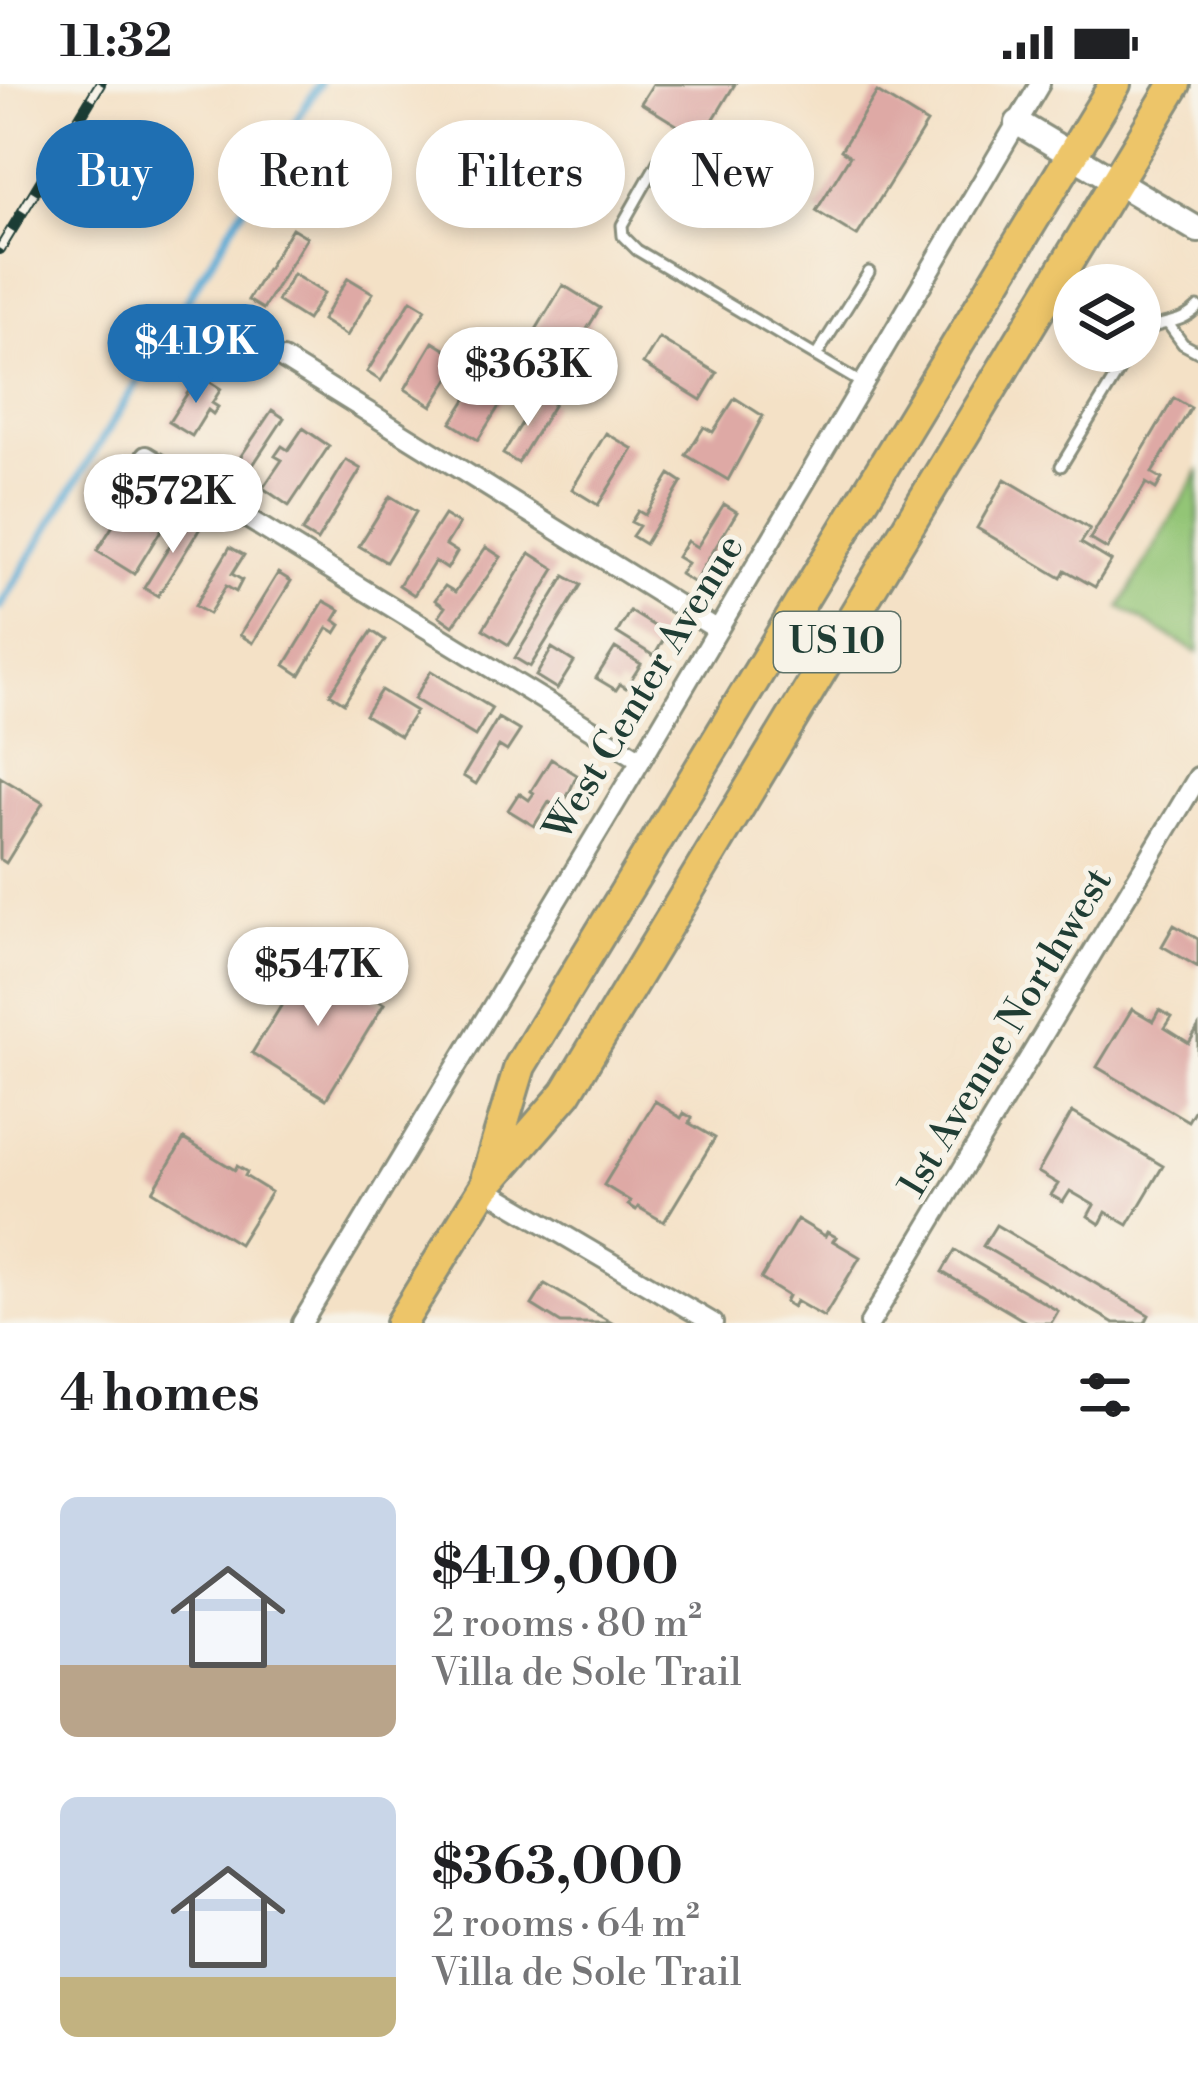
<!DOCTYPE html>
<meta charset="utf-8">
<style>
body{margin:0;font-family:"Libre Bodoni",serif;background:#f2f2f2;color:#202124;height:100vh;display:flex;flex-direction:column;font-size:45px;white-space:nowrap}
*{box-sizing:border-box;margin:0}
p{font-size:39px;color:#757577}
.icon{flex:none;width:66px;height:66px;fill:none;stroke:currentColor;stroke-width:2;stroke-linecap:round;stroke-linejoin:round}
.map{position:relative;height:1239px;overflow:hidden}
.side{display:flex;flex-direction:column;background:#fff;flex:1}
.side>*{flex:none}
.guide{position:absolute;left:36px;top:36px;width:1128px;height:108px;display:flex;gap:24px}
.fabs{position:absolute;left:1053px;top:180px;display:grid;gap:24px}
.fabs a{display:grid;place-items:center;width:108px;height:108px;border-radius:50%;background:#fff;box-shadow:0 6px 18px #0003;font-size:60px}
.price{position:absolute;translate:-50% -102px;padding:0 27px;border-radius:42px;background:#fff;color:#222;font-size:39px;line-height:78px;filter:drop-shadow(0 3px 6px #0008)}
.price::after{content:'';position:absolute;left:50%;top:72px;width:36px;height:27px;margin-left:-18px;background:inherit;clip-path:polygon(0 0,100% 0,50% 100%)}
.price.selected{background:#1f6fb2;color:#fff}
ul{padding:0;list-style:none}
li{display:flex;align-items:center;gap:36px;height:300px;padding:0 60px}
li span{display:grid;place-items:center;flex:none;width:336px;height:240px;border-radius:18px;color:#555}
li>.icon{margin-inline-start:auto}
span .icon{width:144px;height:144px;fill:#fffc;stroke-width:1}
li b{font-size:51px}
h2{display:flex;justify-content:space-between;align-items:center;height:144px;padding:0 60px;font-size:51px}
.chip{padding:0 42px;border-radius:54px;background:#fff;box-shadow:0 6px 18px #0003;font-size:42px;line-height:108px}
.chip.selected{background:#1f6fb2;color:#fff}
.status{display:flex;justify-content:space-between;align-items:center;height:84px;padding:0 60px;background:#fff;direction:ltr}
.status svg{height:33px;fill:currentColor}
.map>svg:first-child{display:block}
</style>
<div class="status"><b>11:32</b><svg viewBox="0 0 49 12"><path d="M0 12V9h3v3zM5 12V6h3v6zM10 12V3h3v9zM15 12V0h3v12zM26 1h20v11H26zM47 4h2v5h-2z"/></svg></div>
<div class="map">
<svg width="1198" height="1239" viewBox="0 0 1198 1239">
<rect width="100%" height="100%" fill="#f7f3e8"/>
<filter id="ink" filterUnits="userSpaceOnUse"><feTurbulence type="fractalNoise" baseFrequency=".00833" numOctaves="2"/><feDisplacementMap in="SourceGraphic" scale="24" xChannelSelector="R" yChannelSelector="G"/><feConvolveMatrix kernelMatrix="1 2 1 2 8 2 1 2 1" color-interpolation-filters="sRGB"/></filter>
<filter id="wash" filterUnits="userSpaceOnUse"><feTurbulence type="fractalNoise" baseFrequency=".004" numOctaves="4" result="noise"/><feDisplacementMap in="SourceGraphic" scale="48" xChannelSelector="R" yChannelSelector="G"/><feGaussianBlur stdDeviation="2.7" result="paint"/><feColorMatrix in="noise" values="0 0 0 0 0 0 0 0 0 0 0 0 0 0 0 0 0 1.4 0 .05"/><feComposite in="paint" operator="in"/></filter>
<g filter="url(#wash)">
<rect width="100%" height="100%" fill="#f4e1c6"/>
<path fill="#93c576" stroke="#598155" stroke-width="3" d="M 1198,388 L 1198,569 L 1120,523 Z"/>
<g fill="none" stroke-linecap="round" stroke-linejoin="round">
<path stroke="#5babd5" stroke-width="8" d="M 0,523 L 319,0"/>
</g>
<g id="blocks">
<path fill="#dea9a5" d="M 653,0 L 735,0 L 701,56 L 641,19 Z
M 877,8 L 927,39 L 857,152 L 816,127 L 850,72 L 841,66 Z
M 292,144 L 307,153 L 263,225 L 248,216 Z
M 293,190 L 324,209 L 307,236 L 277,217 Z
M 348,194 L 373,209 L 347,252 L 322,236 Z
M 563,201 L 600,224 L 565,281 L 528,259 Z
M 411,216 L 426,225 L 381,297 L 367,288 Z
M 659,254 L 717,289 L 701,316 L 643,280 Z
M 433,258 L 461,275 L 432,322 L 405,305 Z
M 502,286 L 516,295 L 478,356 L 451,339 L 472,306 L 484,314 Z
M 199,291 L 221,305 L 212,319 L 218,323 L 213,330 L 208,326 L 192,352 L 169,338 Z
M 539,311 L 554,320 L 518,379 L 503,370 Z
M 735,314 L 763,332 L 728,396 L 686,371 L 704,343 L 713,348 Z
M 1174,314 L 1191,324 L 1152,389 L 1162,395 L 1156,405 L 1146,399 L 1107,465 L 1090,455 Z
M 272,326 L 284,334 L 243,396 L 231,387 Z
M 303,344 L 329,362 L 289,422 L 263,404 L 282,376 L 275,372 L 282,362 L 288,366 Z
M 606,349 L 633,365 L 598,421 L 572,405 Z
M 346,376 L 361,385 L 317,457 L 302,448 Z
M 670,390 L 682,398 L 645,460 L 632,452 L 639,442 L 631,438 L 638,427 L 645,431 Z
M 1005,395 L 1090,445 L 1081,459 L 1111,477 L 1095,503 L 1065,486 L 1061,494 L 977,444 Z
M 134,408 L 171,430 L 134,490 L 97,467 Z
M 390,412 L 416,428 L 386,478 L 359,462 Z
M 724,420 L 737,428 L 694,499 L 680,490 L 687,479 L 677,473 L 687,457 L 697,463 Z
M 444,431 L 459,440 L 446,461 L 457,468 L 447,485 L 435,477 L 414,511 L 399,501 Z
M 188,432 L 202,441 L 158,512 L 144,504 Z
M 230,463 L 244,471 L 232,490 L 242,496 L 236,508 L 226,502 L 209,530 L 195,522 Z
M 486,463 L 501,473 L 453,542 L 439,532 L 445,523 L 435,516 L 445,502 L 455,508 Z
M 530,469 L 555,485 L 509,561 L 483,545 Z
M 278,489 L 291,497 L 253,559 L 240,551 Z
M 565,492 L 581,501 L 530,583 L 515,574 Z
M 324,517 L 340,526 L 334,536 L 341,541 L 336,549 L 328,544 L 300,591 L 285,581 Z
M 630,527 L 667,550 L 654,572 L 617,549 Z
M 372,547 L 385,556 L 344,619 L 330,610 Z
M 552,564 L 574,578 L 557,605 L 536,592 Z
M 615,564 L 641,580 L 626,604 L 620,600 L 616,606 L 596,594 Z
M 431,587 L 492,624 L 475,652 L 414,615 Z
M 381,606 L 416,627 L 400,652 L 365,631 Z
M 498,634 L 520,647 L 507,667 L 499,662 L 476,700 L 463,692 Z
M 551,675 L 577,691 L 567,713 L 564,712 L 557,723 L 549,718 L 534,742 L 508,726 L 519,709 L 529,716 L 534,709 L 531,707 Z
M 0,693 L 43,719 L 6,779 L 0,775 Z
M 1174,841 L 1198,855 L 1198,883 L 1162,862 Z
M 310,875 L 384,920 L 326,1015 L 252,969 Z
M 1132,925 L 1153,937 L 1159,926 L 1172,933 L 1165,944 L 1189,959 L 1198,944 L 1198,1020 L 1188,1037 L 1097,983 Z
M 655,1017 L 681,1034 L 684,1029 L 692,1034 L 689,1039 L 715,1054 L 664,1138 L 638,1123 L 636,1126 L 628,1121 L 630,1117 L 604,1101 Z
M 1072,1028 L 1163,1082 L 1128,1141 L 1106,1128 L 1100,1140 L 1088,1132 L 1094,1121 L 1070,1107 L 1063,1118 L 1051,1111 L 1058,1100 L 1038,1088 Z
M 184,1055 L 235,1086 L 237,1082 L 247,1088 L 245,1092 L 271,1108 L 239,1160 L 153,1107 Z
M 797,1135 L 825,1152 L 827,1148 L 836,1153 L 833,1157 L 860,1173 L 824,1233 L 796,1217 L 793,1223 L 785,1218 L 788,1212 L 761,1195 Z
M 996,1141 L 1149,1231 L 1145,1239 L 1114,1239 L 983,1162 Z
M 955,1166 L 1058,1227 L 1051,1239 L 1028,1239 L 942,1188 Z
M 545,1200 L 612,1239 L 561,1239 L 532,1221 Z"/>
</g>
</g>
<g filter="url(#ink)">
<use href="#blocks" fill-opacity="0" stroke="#8a8f7d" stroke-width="3"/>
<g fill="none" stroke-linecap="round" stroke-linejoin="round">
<g stroke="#8a8f7d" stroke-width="15">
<path id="service" d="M 663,69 L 622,141 L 623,152 L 637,166 L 863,300
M 1169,241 L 1183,260 L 1198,268
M 1140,252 C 1155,235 1178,244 1198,223
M 816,272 L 869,188
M 1061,382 L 1131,267"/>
</g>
<g stroke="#8a8f7d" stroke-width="24">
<path id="minor" d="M 283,275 L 718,546
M 146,372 L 641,676
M 484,1104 L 713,1239
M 302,1239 L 641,676 L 1040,0
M 870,1239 L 1198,693"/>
</g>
<g stroke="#8a8f7d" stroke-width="30">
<path id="tertiary" d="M 1018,39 L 1198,146"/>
</g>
<g stroke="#8a8f7d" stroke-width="36">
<path id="primary" d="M 487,1092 L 520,982 L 1115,0
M 401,1239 L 484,1104 L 566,1009 L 1175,0"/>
</g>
<use href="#service" stroke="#fff" stroke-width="9"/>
<use href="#minor" stroke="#fff" stroke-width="18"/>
<use href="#tertiary" stroke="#fff" stroke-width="24"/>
<use href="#primary" stroke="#edc569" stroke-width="30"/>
<g stroke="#1f3d34" stroke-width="12">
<path id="rail" d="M 0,165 L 100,0"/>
</g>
<use href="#rail" stroke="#f7f3e8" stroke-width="8" stroke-dasharray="22" stroke-linecap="butt"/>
</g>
</g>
<g text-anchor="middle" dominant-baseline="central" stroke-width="10" stroke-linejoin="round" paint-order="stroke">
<rect fill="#f7f3e8" stroke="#60746a" stroke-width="3" x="774" y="528" width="126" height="60" rx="9"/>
<g font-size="36" font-weight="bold" fill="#1f3d34">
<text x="837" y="558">US 10</text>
</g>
<g font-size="39" fill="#1f3d34" stroke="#f7f3e8">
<text transform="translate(645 604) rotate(-59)">West Center Avenue</text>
<text transform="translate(1006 949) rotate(-59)">1st Avenue Northwest</text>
</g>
</g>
</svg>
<div class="fabs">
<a><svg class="icon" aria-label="layers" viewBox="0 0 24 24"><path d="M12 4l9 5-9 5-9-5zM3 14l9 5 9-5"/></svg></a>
</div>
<b class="price selected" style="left:196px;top:322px">$419K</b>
<b class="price" style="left:528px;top:345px">$363K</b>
<b class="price" style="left:173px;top:472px">$572K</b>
<b class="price" style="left:318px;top:945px">$547K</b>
<div class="guide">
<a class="chip selected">Buy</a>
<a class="chip">Rent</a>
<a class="chip">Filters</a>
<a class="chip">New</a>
</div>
</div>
<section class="side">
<h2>4 homes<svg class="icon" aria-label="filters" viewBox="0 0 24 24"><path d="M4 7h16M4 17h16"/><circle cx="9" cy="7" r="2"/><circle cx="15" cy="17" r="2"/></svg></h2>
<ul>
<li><span style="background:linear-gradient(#c9d6e8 70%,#b9a48a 0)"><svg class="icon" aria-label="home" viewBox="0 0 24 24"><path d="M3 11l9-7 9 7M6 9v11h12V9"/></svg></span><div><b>$419,000</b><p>2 rooms · 80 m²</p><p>Villa de Sole Trail</p></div></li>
<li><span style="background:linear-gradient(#c9d6e8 75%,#c2b280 0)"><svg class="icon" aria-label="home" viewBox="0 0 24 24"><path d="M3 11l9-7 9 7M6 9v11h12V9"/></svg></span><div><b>$363,000</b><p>2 rooms · 64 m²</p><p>Villa de Sole Trail</p></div></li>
</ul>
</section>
